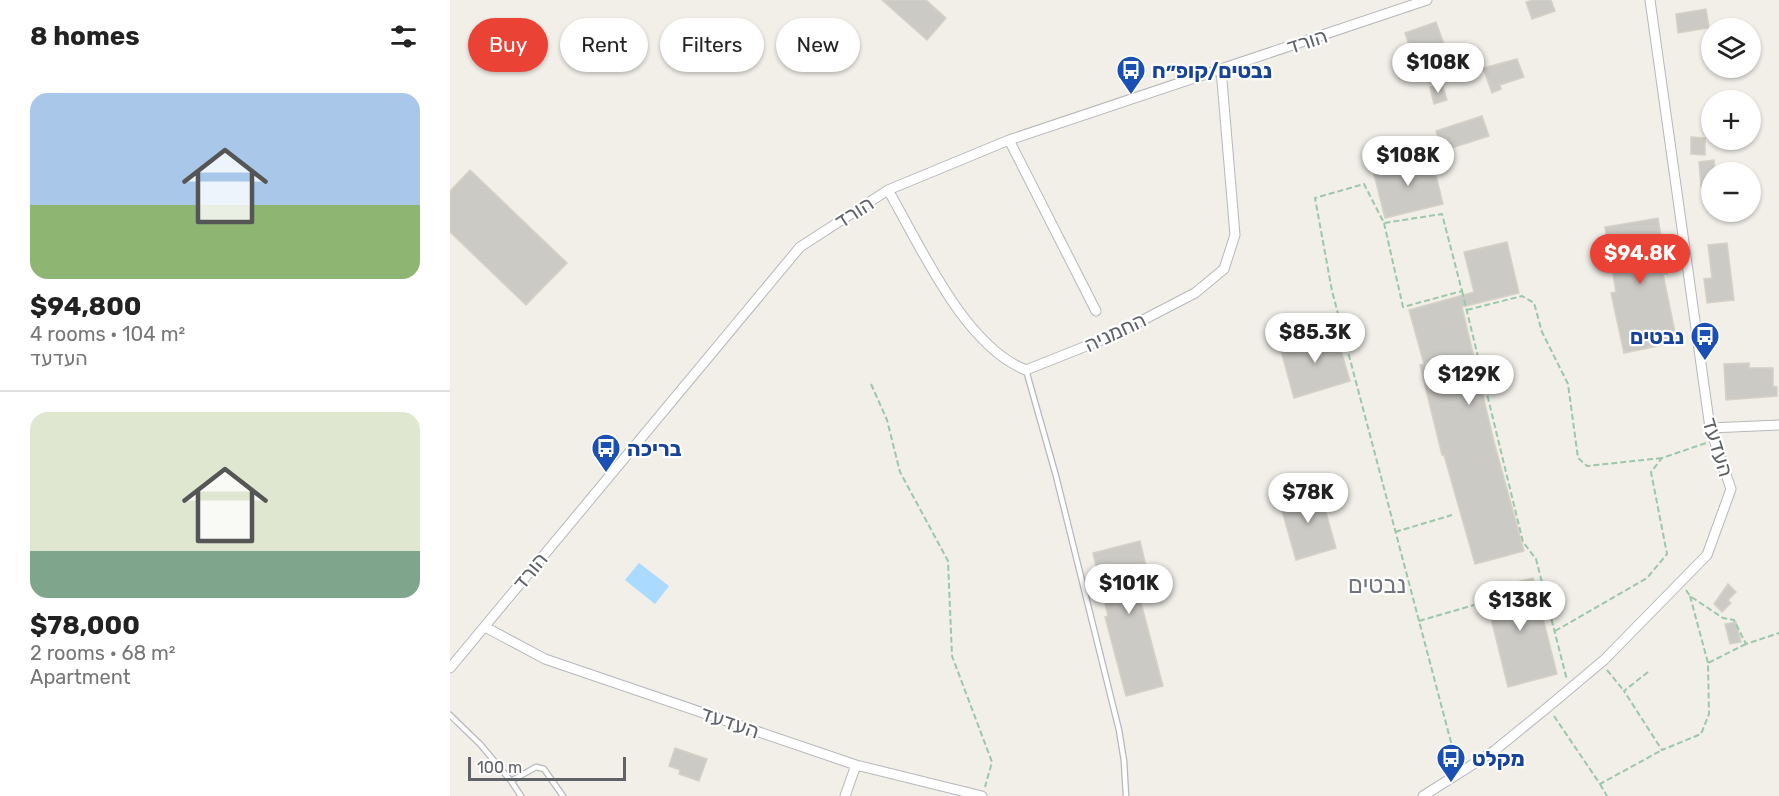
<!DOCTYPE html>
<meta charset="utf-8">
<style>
body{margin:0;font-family:Rubik,Heebo,sans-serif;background:#f2f2f2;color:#222;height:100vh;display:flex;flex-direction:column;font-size:22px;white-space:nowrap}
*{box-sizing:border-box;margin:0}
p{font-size:20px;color:#767676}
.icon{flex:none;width:33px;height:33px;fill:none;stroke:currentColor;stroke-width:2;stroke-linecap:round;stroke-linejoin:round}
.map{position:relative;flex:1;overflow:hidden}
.panel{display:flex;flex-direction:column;background:#fff;width:450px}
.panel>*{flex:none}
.banner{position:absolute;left:18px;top:18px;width:570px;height:54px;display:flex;gap:12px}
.buttons{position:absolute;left:1251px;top:18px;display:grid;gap:12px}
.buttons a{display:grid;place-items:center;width:60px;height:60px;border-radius:50%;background:#fff;box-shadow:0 2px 4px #0004;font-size:30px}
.scale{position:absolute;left:18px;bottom:15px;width:158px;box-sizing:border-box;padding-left:6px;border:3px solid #5f6368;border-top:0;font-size:16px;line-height:21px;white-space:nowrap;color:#5f6368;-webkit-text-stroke:4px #fff;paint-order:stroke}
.price{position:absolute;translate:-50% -51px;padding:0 14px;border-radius:21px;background:#fff;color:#222;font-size:20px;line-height:39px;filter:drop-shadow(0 2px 3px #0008)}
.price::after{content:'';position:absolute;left:50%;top:36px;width:18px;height:14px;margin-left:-9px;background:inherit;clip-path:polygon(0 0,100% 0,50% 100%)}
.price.active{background:#ea4335;color:#fff}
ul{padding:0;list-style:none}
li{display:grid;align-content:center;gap:12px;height:318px;padding:0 30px}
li+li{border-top:2px solid #e0e0e0}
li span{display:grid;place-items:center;height:186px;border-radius:18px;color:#555}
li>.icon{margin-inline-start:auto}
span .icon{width:108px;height:108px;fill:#fffc;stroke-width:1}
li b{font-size:26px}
h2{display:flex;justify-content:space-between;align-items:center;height:72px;padding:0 30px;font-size:26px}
.tag{padding:0 21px;border-radius:27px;background:#fff;box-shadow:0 2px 4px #0004;font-size:21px;line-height:54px}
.tag.active{background:#ea4335;color:#fff}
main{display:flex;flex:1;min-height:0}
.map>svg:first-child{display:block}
</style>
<main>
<section class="panel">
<h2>8 homes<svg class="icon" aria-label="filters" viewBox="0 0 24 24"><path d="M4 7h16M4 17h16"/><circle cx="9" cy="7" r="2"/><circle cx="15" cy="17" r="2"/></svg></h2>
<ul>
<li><span style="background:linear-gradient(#a9c7e8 60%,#8fb573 0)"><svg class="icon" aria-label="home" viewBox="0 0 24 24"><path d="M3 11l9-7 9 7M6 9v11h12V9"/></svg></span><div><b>$94,800</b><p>4 rooms · 104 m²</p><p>העדעד</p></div></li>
<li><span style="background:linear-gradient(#dfe7d0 75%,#7fa58c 0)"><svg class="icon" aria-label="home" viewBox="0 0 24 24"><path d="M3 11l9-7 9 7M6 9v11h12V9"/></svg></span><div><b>$78,000</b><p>2 rooms · 68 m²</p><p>Apartment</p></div></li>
</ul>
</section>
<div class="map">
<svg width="1329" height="796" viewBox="0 0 1329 796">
<rect width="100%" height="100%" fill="#f1efe8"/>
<path fill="#aadaff" d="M 189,563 L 219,586 L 205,604 L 175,580 Z"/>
<path fill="#cccac5" stroke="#d6d1c6" stroke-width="1.5" d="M 432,0 L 476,0 L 496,18 L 477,40 Z
M 1083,0 L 1101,0 L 1105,11 L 1082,19 L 1076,2 Z
M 1256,9 L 1259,28 L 1228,33 L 1226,14 Z
M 986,22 L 995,47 L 963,58 L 955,33 Z
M 1067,59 L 1074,77 L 1050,85 L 1051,89 L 1042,93 L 1033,68 Z
M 992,84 L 997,100 L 984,104 L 980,87 Z
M 1032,116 L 1039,136 L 992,151 L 986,131 Z
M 1241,137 L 1255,138 L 1255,155 L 1241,154 Z
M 981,156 L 993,204 L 935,218 L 923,170 Z
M 1264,160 L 1265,172 L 1262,172 L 1262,186 L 1251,187 L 1249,162 Z
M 20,170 L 117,263 L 76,305 L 0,232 L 0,191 Z
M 1208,218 L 1217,274 L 1213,274 L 1227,342 L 1174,353 L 1161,293 L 1166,292 L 1155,227 Z
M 1057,242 L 1069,293 L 1012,307 L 1044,442 L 1074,551 L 1025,564 L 994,455 L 992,455 L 970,365 L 974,364 L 959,310 L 1024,292 L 1014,252 Z
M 1277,243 L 1284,300 L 1257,303 L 1254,279 L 1262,278 L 1258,245 Z
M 885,331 L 900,381 L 844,398 L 830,347 Z
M 1299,363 L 1299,368 L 1323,368 L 1323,386 L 1327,387 L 1327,396 L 1276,400 L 1274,364 Z
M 869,488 L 886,548 L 846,560 L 829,500 Z
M 690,541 L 703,596 L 690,599 L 713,686 L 676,696 L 655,617 L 658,616 L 643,553 Z
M 1083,578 L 1107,674 L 1058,687 L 1034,590 Z
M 1278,584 L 1286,592 L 1278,600 L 1281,603 L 1272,612 L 1264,604 Z
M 1286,622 L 1291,642 L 1280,644 L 1275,624 Z
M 225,748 L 257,759 L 249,781 L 229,774 L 230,770 L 219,766 Z"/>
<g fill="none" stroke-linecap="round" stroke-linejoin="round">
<g stroke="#b5b8bc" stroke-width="7">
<path id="service" d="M 576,370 L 606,476 L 669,730 L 674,761 L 676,796
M 0,715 L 30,744 L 61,781
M 71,796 L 61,781 L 86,767 L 94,769 L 113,796"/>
</g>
<g stroke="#b5b8bc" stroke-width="11">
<path id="minor" d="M 559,140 L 646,311
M 438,190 C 470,245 514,346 576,370 L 664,335 L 745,293 L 774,269 L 785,235 L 771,69
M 1260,428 L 1329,425
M 35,627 L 95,659 L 406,765 L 532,796
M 0,668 L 350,247 L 438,190 L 559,140 L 977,0
M 395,796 L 406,765
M 973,796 L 1044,751 L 1098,707 L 1154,660 L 1257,555 L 1281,489 L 1260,428 L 1200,0"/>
</g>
<path stroke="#9cc7a9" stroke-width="2" stroke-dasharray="6 3" stroke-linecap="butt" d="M 934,223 L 953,307 L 1012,291 L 992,214 L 934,223 L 914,184 L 865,198 L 882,291 L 1002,746 L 1014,761
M 1012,291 L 1073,542 L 1086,559 L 1117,680
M 1017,310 L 1072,296 L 1084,303 L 1092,332 L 1118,384 L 1128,458 L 1137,466 L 1212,458
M 421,384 L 437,420 L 450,472 L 498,561 L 502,656 L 542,762 L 535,787
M 945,532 L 1002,515
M 1236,590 L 1240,596 L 1273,618 L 1284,620 L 1296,644 L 1329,633
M 1240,596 L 1258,663
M 969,621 L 1024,605
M 1105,631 L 1197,578 L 1217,554 L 1201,472 L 1212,458 L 1256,443
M 1157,670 L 1174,691
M 1198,672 L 1174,691 L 1212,750 L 1251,734 L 1259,714 L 1258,663 L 1296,644
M 1104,716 L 1150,784 L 1212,750
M 1150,784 L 1157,796"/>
<use href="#service" stroke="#fff" stroke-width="4.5"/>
<use href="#minor" stroke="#fff" stroke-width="9"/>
</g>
<defs>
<g id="bus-pin" transform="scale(1.5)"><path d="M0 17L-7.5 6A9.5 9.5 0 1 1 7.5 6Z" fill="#1a4fb4" stroke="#fff"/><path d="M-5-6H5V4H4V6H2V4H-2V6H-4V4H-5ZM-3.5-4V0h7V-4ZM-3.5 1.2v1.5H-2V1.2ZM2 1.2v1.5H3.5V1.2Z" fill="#fff"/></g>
</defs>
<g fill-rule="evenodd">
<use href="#bus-pin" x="681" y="70"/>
<use href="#bus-pin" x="1255" y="336"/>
<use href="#bus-pin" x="156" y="448"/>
<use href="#bus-pin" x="1001" y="758"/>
</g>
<g text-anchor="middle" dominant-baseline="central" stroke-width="4.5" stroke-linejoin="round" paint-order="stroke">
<g font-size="21" fill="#5f6368" stroke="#fff">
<text transform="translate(857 41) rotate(-18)">הורד</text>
<text transform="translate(404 212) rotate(-33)">הורד</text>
<text transform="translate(665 332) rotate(-25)">החמניה</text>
<text transform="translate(1268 447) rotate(73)">העדעד</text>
<text transform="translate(80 571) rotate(-51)">הורד</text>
<text transform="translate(280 722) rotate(19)">העדעד</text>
</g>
<g font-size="21" font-weight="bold" fill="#164399" stroke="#fff" text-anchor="start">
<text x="702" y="70">נבטים/קופ״ח</text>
<text x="1234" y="336" text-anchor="end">נבטים</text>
<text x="177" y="448">בריכה</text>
<text x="1022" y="758">מקלט</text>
</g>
<g font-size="24" fill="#70757a" stroke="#fff">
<text x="927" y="585">נבטים</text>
</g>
</g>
</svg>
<div class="buttons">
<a><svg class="icon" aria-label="layers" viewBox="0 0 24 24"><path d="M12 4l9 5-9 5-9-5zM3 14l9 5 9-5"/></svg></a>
<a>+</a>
<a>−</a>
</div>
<div class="scale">100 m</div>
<b class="price" style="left:988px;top:94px">$108K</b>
<b class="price" style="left:958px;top:187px">$108K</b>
<b class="price active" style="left:1190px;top:285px">$94.8K</b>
<b class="price" style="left:865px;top:364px">$85.3K</b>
<b class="price" style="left:1019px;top:406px">$129K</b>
<b class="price" style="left:858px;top:524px">$78K</b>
<b class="price" style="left:679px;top:615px">$101K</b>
<b class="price" style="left:1070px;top:632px">$138K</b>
<div class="banner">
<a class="tag active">Buy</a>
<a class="tag">Rent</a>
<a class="tag">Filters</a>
<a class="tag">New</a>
</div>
</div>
</main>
